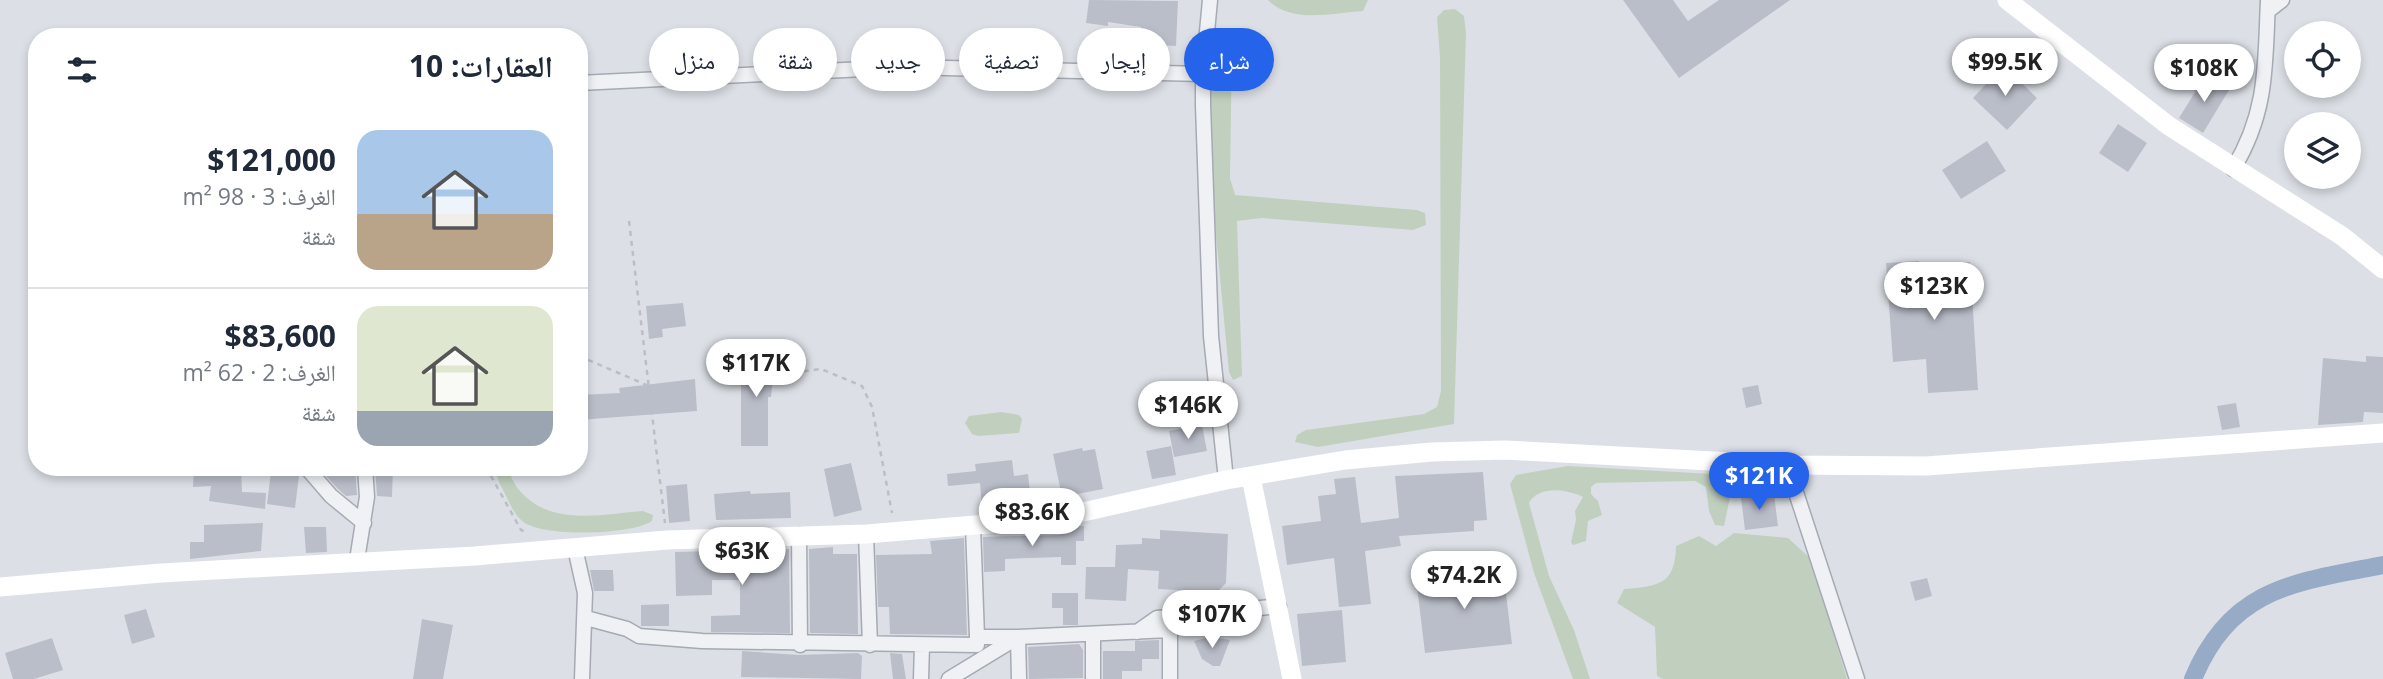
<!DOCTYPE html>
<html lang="ar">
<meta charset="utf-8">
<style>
body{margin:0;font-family:"Open Sans","Noto Naskh Arabic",sans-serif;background:#f6f6f7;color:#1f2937;direction:rtl;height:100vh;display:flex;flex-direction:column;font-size:26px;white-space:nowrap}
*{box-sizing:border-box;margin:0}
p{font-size:23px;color:#747a83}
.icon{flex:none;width:38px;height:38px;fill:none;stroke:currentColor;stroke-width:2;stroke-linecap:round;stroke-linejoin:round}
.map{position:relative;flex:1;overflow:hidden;direction:ltr}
.side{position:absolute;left:28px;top:28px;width:560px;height:448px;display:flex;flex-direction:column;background:#fff;border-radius:28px;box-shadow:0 4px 10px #0003;direction:rtl}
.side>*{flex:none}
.hud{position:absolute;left:609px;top:28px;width:665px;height:63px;direction:rtl;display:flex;gap:14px}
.fabs{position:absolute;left:2284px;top:21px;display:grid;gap:14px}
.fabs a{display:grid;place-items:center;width:77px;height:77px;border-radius:50%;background:#fff;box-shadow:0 4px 10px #0003;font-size:35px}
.price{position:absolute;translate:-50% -60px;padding:0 16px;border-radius:24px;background:#fff;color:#222;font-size:23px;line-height:46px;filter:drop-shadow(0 2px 4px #0008)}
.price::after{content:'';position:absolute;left:50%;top:42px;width:21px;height:16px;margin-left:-10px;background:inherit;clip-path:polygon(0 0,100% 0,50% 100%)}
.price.selected{background:#2563eb;color:#fff}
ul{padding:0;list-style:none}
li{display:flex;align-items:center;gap:21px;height:175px;padding:0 35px}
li+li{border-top:2px solid #e0e1e3}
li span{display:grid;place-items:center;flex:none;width:196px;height:140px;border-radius:21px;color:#555}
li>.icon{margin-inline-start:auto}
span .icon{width:84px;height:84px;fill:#fffc;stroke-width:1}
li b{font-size:30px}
h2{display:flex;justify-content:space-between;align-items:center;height:84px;padding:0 35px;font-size:30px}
.chip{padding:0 24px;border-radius:32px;background:#fff;box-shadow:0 4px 10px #0003;font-size:24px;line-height:63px}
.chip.selected{background:#2563eb;color:#fff}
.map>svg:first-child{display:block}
</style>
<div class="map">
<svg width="2383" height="679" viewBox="0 0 2383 679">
<rect width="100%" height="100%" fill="#dce0e6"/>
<path fill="#c1d0be" d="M 1268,0 L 1368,0 L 1363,11 C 1333,13 1291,24 1268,0 Z
M 1455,9 L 1464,16 L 1466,33 L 1454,424 L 1318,447 L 1295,442 L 1297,435 L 1306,430 L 1424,414 L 1437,407 L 1441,391 L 1440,58 L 1437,17 L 1444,10 Z
M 1220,37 L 1230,38 L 1232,46 L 1230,178 L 1235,195 L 1417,210 L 1425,213 L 1426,225 L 1413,230 L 1262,218 L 1237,221 L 1242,376 L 1233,380 L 1229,372 L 1210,171 L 1211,47 Z
M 1001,412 L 1019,415 L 1022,419 L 1019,433 L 978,436 L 972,434 L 965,423 L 969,416 Z
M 1568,466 L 1749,476 L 1775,481 L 1775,485 L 1733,483 L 1724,526 L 1715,525 L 1709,511 L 1706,487 L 1695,481 L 1596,483 L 1591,487 L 1591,494 L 1598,501 L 1602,515 L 1588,521 L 1586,541 L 1573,545 L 1571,542 L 1576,520 L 1575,511 L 1583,497 C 1567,489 1539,485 1529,503 L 1549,576 L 1574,630 L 1590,679 L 1573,679 L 1534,573 L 1510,484 L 1516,475 Z
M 497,467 L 506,467 C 511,475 513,483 520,491 C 551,527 603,514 643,511 L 653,515 L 652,521 C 632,535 546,537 525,523 C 514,516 510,503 504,492 C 500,483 495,477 497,467 Z
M 1734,533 L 1788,538 L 1811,559 L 1847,679 L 1663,679 L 1657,676 L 1655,627 L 1617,603 L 1624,589 C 1659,586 1675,585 1676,546 L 1699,536 L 1716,546 Z"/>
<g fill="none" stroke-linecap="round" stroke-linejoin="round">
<path stroke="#97abc6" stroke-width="18" d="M 2193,679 C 2231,587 2296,582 2383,565"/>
</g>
<path fill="#babec9" d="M 1089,0 L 1178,1 L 1176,46 L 1140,44 L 1141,27 L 1108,22 L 1108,26 L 1086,23 Z
M 1623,0 L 1673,0 L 1688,21 L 1719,0 L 1790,0 L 1679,78 Z
M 2025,47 L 2044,49 L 2041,76 L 2022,74 Z
M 2001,68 L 2006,68 L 2037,98 L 2007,130 L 1973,98 Z
M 2205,76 L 2229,90 L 2203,133 L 2179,118 Z
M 2118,124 L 2147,143 L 2128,172 L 2099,153 Z
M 1987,141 L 2006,171 L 1961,199 L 1942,170 Z
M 1919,261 L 1919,265 L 1970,262 L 1978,390 L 1928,393 L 1926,359 L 1893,362 L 1886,263 Z
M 683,303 L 686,326 L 662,329 L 663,337 L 649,339 L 646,306 Z
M 741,356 L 775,358 L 771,397 L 768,397 L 768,446 L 741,446 Z
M 2366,356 L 2383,357 L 2383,413 L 2364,412 L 2363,422 L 2318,425 L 2323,358 L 2366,362 Z
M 695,379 L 697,411 L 579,420 L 579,395 L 620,393 L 619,388 Z
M 1758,385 L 1762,404 L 1746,408 L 1742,388 Z
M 2236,403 L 2240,427 L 2222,430 L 2217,406 Z
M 1202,425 L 1207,451 L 1174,457 L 1169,431 Z
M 1171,446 L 1176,475 L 1152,479 L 1146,451 Z
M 1082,448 L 1083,451 L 1095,449 L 1103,489 L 1062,497 L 1053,454 Z
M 1012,460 L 1014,476 L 1028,474 L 1031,502 L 982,508 L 980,483 L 948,486 L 947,474 L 976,471 L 975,464 Z
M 851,463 L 862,510 L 834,517 L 824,469 Z
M 194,467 L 241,468 L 242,492 L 266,493 L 265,509 L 209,501 L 211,486 L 193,487 Z
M 326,467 L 355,467 L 357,495 L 346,496 L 338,489 L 327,477 Z
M 375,467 L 393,467 L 392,497 L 377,496 Z
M 271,472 L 299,476 L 295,508 L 267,504 Z
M 1483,472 L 1487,520 L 1474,521 L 1474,531 L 1399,536 L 1401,546 L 1365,551 L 1371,604 L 1339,607 L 1334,558 L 1287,565 L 1282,526 L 1321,521 L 1318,496 L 1336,494 L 1334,479 L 1355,477 L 1361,523 L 1399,518 L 1395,476 Z
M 687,484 L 690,521 L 669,523 L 666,486 Z
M 750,491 L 751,494 L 790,492 L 791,518 L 716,520 L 714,494 Z
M 1774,494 L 1778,526 L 1745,530 L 1741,498 Z
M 263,523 L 261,551 L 190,559 L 190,542 L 204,542 L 204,525 Z
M 1084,526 L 1084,541 L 1076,541 L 1076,565 L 1061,565 L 1061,557 L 1005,559 L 1005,571 L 984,572 L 983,537 L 1060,535 L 1060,528 Z
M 304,527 L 326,527 L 327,552 L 306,553 Z
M 1160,530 L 1228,534 L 1226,583 L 1217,592 L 1158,589 L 1159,571 L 1128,569 L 1126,601 L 1085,599 L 1086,567 L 1115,567 L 1116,545 L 1142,544 L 1142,538 L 1160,539 Z
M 964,538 L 967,635 L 890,634 L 889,607 L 878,607 L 876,555 L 932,554 L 930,541 Z
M 833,547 L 833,554 L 857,554 L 858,634 L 810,633 L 809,549 Z
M 789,549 L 790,633 L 711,632 L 711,616 L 740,615 L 740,580 L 712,580 L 712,595 L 676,596 L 675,552 L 711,551 L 711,559 L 738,559 L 738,550 Z
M 1503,568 L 1512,644 L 1425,653 L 1416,578 Z
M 590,570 L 613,570 L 614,591 L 594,591 Z
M 1927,578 L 1932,596 L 1915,601 L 1910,582 Z
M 1052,593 L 1078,593 L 1078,625 L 1063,625 L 1063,608 L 1052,608 Z
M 669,604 L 669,626 L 641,626 L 641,605 Z
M 146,609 L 155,637 L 132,644 L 124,615 Z
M 1342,610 L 1346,662 L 1302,666 L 1297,614 Z
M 422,619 L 453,625 L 443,679 L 413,679 Z
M 1210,637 L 1230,640 L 1220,666 L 1213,666 L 1202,659 L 1194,641 Z
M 52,638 L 63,670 L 34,679 L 13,679 L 5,653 Z
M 1159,640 L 1159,659 L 1142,659 L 1142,671 L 1122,671 L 1122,679 L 1103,679 L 1103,651 L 1135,651 L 1135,641 Z
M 1079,644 L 1083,650 L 1083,678 L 1029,679 L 1028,647 Z
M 742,651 L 799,655 L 858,653 L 862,656 L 861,679 L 741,677 Z
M 890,653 L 902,654 L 906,679 L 893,679 Z"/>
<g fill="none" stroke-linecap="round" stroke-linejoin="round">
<g stroke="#a5aab3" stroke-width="17">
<path id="street" d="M 1210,0 L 1203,74 L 1203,105 L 1211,336 L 1226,480
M 2268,11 L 2282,0
M 579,83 L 906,67 L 1203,74
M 2233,169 C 2268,112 2265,64 2268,0
M 1787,465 L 1857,679
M 306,467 L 331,496 L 364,523
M 973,526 L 977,637
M 866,534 L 870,645
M 799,535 L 800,645
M 575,548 L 585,593 L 582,679
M 357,560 L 367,497 L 365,467
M 586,618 L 627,629 L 639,636 L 702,641 L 977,645
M 1137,632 L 1157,618 L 1193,615
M 977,644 L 977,637 L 1018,637 L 1019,679
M 921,679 L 922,645
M 949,679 L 1018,637 L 1170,630 L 1201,614 L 1279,606
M 1093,679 L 1093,635
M 1170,679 L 1170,630"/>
</g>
<path stroke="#bbbec5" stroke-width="2.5" stroke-dasharray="5 5" stroke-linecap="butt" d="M 629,221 L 665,523
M 579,356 L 649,386
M 784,374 L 821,369 L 862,386 L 872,407 L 892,513
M 486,467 L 521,530 L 526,532"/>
<use href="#street" stroke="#eff1f5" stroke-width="14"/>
<path stroke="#fff" stroke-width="19" d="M 2007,0 L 2169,126 L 2342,236 L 2383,269
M 1251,477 L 1292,679
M 0,587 L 161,573 L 475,556 L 667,540 L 866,534 L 1012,522 L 1083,512 L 1226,480 L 1345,460 L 1432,452 L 1505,450 L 1787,465 L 1926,466 L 2383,433"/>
</g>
</svg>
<div class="fabs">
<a><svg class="icon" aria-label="locate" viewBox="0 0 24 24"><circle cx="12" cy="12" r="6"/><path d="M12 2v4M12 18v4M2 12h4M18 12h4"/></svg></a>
<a><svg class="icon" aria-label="layers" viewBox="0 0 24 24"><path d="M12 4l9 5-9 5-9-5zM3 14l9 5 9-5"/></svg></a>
</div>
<b class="price" style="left:2005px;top:98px">$99.5K</b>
<b class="price" style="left:2204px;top:104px">$108K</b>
<b class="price" style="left:1934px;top:322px">$123K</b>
<b class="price" style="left:756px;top:399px">$117K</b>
<b class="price" style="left:1188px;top:441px">$146K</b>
<b class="price selected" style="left:1759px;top:512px">$121K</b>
<b class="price" style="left:1032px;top:548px">$83.6K</b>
<b class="price" style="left:742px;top:587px">$63K</b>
<b class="price" style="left:1464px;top:611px">$74.2K</b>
<b class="price" style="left:1212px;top:650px">$107K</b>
<div class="hud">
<a class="chip selected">شراء</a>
<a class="chip">إيجار</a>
<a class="chip">تصفية</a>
<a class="chip">جديد</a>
<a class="chip">شقة</a>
<a class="chip">منزل</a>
</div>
<section class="side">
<h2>العقارات: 10<svg class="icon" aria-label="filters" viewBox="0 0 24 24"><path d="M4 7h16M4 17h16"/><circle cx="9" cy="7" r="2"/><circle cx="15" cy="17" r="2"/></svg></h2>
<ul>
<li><span style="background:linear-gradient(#a9c7e8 60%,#b9a48a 0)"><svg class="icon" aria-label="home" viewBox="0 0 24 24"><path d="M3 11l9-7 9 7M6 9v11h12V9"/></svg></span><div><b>$121,000</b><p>الغرف: 3 · 98 m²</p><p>شقة</p></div></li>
<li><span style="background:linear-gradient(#dfe7d0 75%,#9aa5b1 0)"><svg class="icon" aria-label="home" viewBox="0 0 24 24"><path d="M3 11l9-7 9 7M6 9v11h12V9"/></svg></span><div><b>$83,600</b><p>الغرف: 2 · 62 m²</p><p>شقة</p></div></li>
</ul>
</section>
</div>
